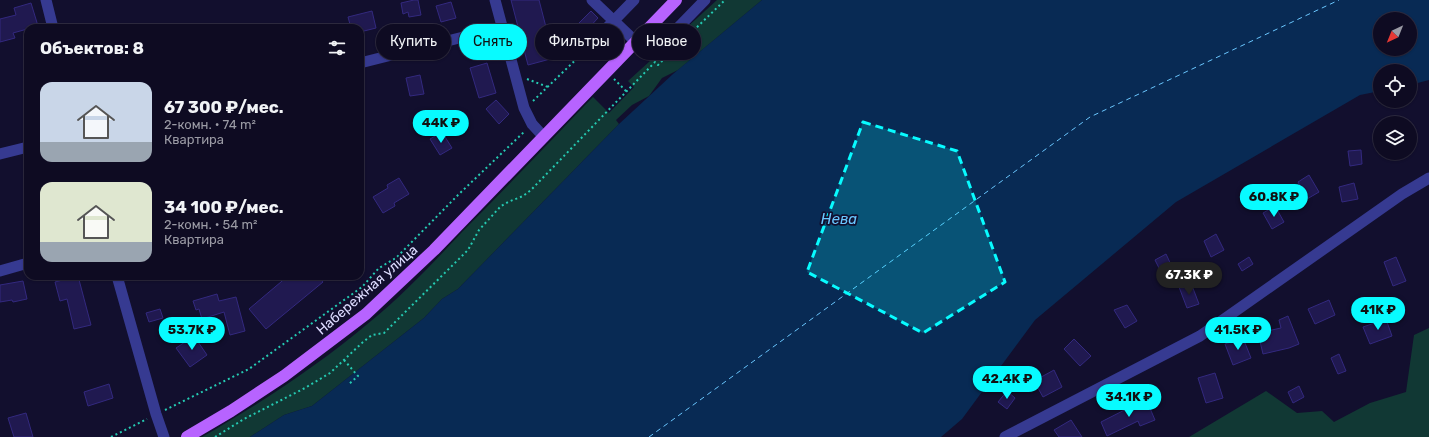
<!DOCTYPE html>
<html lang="ru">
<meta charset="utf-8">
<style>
body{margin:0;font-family:Rubik,sans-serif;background:#17142a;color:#f1f3f6;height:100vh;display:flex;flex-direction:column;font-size:15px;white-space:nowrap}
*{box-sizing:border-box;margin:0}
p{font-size:13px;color:#9b9ba5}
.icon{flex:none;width:22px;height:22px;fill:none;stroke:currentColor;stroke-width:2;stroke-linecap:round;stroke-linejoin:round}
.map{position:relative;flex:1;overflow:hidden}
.panel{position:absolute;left:24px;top:24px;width:340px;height:256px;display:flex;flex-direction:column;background:#0e0b22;border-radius:12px;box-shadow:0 1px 3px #0004,0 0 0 1px #2e2b40}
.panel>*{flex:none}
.banner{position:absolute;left:376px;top:24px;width:380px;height:36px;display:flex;gap:8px}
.needle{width:26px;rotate:223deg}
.fabs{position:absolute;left:1373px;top:12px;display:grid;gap:8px}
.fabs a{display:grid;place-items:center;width:44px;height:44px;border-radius:50%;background:#0e0b22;box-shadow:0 1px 3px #0004,0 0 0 1px #2e2b40;font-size:20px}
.price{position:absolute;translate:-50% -34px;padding:0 9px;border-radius:14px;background:#08fbff;color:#111;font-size:13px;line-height:26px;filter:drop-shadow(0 1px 2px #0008)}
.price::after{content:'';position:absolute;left:50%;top:24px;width:12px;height:9px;margin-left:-6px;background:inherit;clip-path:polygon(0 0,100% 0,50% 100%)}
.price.selected{background:#222;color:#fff}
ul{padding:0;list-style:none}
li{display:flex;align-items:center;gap:12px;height:100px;padding:0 16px}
li span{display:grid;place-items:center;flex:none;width:112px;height:80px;border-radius:12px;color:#555}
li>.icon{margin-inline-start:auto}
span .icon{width:48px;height:48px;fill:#fffc;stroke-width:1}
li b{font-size:17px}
h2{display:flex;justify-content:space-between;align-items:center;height:48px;padding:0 16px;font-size:17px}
.chip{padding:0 14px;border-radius:18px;background:#0e0b22;box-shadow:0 1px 3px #0004,0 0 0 1px #2e2b40;font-size:14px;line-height:36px}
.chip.selected{background:#08fbff;color:#111}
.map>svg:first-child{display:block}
</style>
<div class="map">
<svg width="1429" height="437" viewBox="0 0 1429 437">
<rect width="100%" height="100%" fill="#120f2e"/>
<path fill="#113834" d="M 717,0 L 762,0 L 678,70 L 662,78 L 649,96 L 632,105 L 616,120 L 619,124 L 458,289 L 442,299 L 424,318 L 312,406 L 284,415 L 250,437 L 202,437 C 261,403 319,365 371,321 C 404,294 433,263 462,232 C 504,190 545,147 586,104 L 593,97 L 609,113 L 634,87 L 628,81 Z
M 1429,328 L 1429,437 L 1189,437 L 1266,391 L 1297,413 L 1322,411 L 1334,422 L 1370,403 L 1406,392 L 1414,335 Z"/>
<path fill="#082a54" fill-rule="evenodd" d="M 762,0 L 1429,0 L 1429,80 L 1410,85 L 1410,71 L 1380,71 L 1380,91 L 1360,95 L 1176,202 L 1035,320 L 962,419 L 941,437 L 250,437 L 284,415 L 312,406 L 424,318 L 442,299 L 458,289 L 619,124 L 673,74 ZM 1380,19 L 1410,19 L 1410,49 L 1380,49 Z"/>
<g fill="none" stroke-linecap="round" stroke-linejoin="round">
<path stroke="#6ac7ff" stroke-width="1" stroke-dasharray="5 4" stroke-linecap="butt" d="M 649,437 L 1090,117 L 1339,0"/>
</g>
<path fill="#201950" stroke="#33297f" d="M 414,0 L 418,0 L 421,15 L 409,17 L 408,12 L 403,14 L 401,3 Z
M 511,0 L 539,0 L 554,58 L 528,65 Z
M 451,2 L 456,18 L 441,22 L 436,6 Z
M 31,3 L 38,26 L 13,33 L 15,38 L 0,42 L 0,19 L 16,15 L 14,8 Z
M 372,11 L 376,28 L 360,32 L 360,28 L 351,28 L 348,17 Z
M 591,11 L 598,18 L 585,32 L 577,25 Z
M 487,63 L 496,93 L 479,98 L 470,68 Z
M 420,75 L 424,94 L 410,96 L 406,78 Z
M 496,100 L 509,114 L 499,124 L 486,109 Z
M 442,132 L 452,148 L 440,155 L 430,139 Z
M 1361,150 L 1362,164 L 1350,166 L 1348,151 Z
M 1309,175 L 1319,192 L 1307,199 L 1298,182 Z
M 399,178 L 409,194 L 394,203 L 395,206 L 383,213 L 373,197 L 388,188 L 387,185 Z
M 1354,183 L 1358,199 L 1342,202 L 1339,187 Z
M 1275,206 L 1284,222 L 1272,229 L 1263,213 Z
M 1216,234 L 1224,250 L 1211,257 L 1204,241 Z
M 1166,254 L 1174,271 L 1163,276 L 1155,260 Z
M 1249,257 L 1253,264 L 1242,271 L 1238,264 Z
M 1396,257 L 1406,281 L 1393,286 L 1384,262 Z
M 78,276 L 91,325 L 74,329 L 67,299 L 60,301 L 55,282 Z
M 288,276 L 318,276 L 323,282 L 266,329 L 249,309 Z
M 23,281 L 27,299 L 13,302 L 12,300 L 0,302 L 0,285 Z
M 1191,283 L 1199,304 L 1187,308 L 1179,287 Z
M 217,294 L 219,301 L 236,297 L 245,331 L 230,335 L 224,312 L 202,319 L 199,309 L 196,310 L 193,301 Z
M 1329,300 L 1335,315 L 1315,324 L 1308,309 Z
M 1127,305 L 1137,321 L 1125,328 L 1114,310 Z
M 160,309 L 163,318 L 149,322 L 146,313 Z
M 1288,316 L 1299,344 L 1289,348 L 1263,354 L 1258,333 L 1281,328 L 1279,320 Z
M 1386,319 L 1392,336 L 1370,344 L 1363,327 Z
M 194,336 L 207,355 L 190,367 L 176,348 Z
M 1243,338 L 1251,358 L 1233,365 L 1225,344 Z
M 1074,339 L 1091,356 L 1080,366 L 1064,349 Z
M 1339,354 L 1346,371 L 1338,374 L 1331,358 Z
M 1054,370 L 1062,387 L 1043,397 L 1034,381 Z
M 1215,373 L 1223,398 L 1206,403 L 1198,378 Z
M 109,384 L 113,398 L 88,406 L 84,392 Z
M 1299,386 L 1304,397 L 1293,403 L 1288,392 Z
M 1007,391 L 1015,398 L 1007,409 L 998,402 Z
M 1146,399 L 1155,420 L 1140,426 L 1138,421 L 1107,436 L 1101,422 Z
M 26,413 L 33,437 L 14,437 L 8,418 Z
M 1071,420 L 1082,437 L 1059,437 L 1054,430 Z"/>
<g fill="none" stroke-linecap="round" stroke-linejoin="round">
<path stroke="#25cab2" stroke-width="2" stroke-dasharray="2 3" stroke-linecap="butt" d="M 527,79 L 548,87
M 614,79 L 626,91
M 533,101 L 590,46
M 344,360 L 358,376 L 349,384
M 165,410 L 249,369 L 362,287 L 379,268 L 396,258 L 458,195 L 525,131
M 111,437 L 147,419
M 215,437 L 244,419 L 305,388 L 330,373 L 363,342 L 372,335 L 384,333 L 468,250 L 479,230 L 501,206 L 508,202 L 523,196 L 531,190 L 655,62 L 658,65 L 725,0"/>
<path stroke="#363a91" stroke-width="11" d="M 46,0 L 53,28
M 495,0 L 524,108 L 532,124 L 544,137
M 592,0 L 636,42
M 639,38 C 649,46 655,46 666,40 L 705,0
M 596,39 L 634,0
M 360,63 L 503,27
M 0,154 L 28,147
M 0,271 L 28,263
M 117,276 L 156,414 L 164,437
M 1005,437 L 1200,336 L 1402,194 L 1429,178"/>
<path stroke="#b763ff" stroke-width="12" d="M 187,437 L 231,411 L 284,376 L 366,314 L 434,250 L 676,0"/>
</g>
<path fill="#08fbff" fill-opacity="0.2" stroke="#08fbff" stroke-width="3" stroke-dasharray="8 5" stroke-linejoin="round" d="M 863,122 L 957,151 L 1005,282 L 923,333 L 807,272 Z"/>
<g text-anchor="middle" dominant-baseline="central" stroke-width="3.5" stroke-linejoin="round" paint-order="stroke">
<g font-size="14" fill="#dddcff" stroke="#120f2e">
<text transform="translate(367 290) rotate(-41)">Набережная улица</text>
</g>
<g font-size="15" font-style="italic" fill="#6ac7ff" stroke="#120f2e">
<text x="839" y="219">Нева</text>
</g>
</g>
</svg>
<div class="fabs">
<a><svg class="needle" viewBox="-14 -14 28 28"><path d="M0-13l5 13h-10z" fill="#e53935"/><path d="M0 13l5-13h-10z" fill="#9b9ba5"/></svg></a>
<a><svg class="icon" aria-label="locate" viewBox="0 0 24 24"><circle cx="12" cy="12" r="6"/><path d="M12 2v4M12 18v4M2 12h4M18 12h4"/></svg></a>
<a><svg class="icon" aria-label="layers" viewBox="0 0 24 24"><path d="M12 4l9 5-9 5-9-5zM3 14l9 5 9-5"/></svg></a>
</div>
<b class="price" style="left:441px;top:144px">44K ₽</b>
<b class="price" style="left:1274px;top:218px">60.8K ₽</b>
<b class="price selected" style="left:1189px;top:296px">67.3K ₽</b>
<b class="price" style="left:1378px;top:331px">41K ₽</b>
<b class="price" style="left:192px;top:351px">53.7K ₽</b>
<b class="price" style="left:1238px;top:351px">41.5K ₽</b>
<b class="price" style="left:1007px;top:400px">42.4K ₽</b>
<b class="price" style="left:1129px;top:418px">34.1K ₽</b>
<div class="banner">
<a class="chip">Купить</a>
<a class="chip selected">Снять</a>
<a class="chip">Фильтры</a>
<a class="chip">Новое</a>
</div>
<section class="panel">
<h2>Объектов: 8<svg class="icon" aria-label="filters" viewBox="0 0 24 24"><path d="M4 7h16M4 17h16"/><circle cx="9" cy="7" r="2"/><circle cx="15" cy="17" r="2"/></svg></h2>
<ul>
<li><span style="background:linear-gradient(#c9d6e8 75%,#9aa5b1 0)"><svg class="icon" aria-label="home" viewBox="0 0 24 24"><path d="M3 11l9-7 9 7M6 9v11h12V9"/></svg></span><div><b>67 300 ₽/мес.</b><p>2-комн. · 74 m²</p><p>Квартира</p></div></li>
<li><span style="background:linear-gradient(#dfe7d0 75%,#9aa5b1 0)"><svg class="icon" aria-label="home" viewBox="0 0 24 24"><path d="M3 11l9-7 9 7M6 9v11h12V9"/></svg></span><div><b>34 100 ₽/мес.</b><p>2-комн. · 54 m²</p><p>Квартира</p></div></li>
</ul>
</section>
</div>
